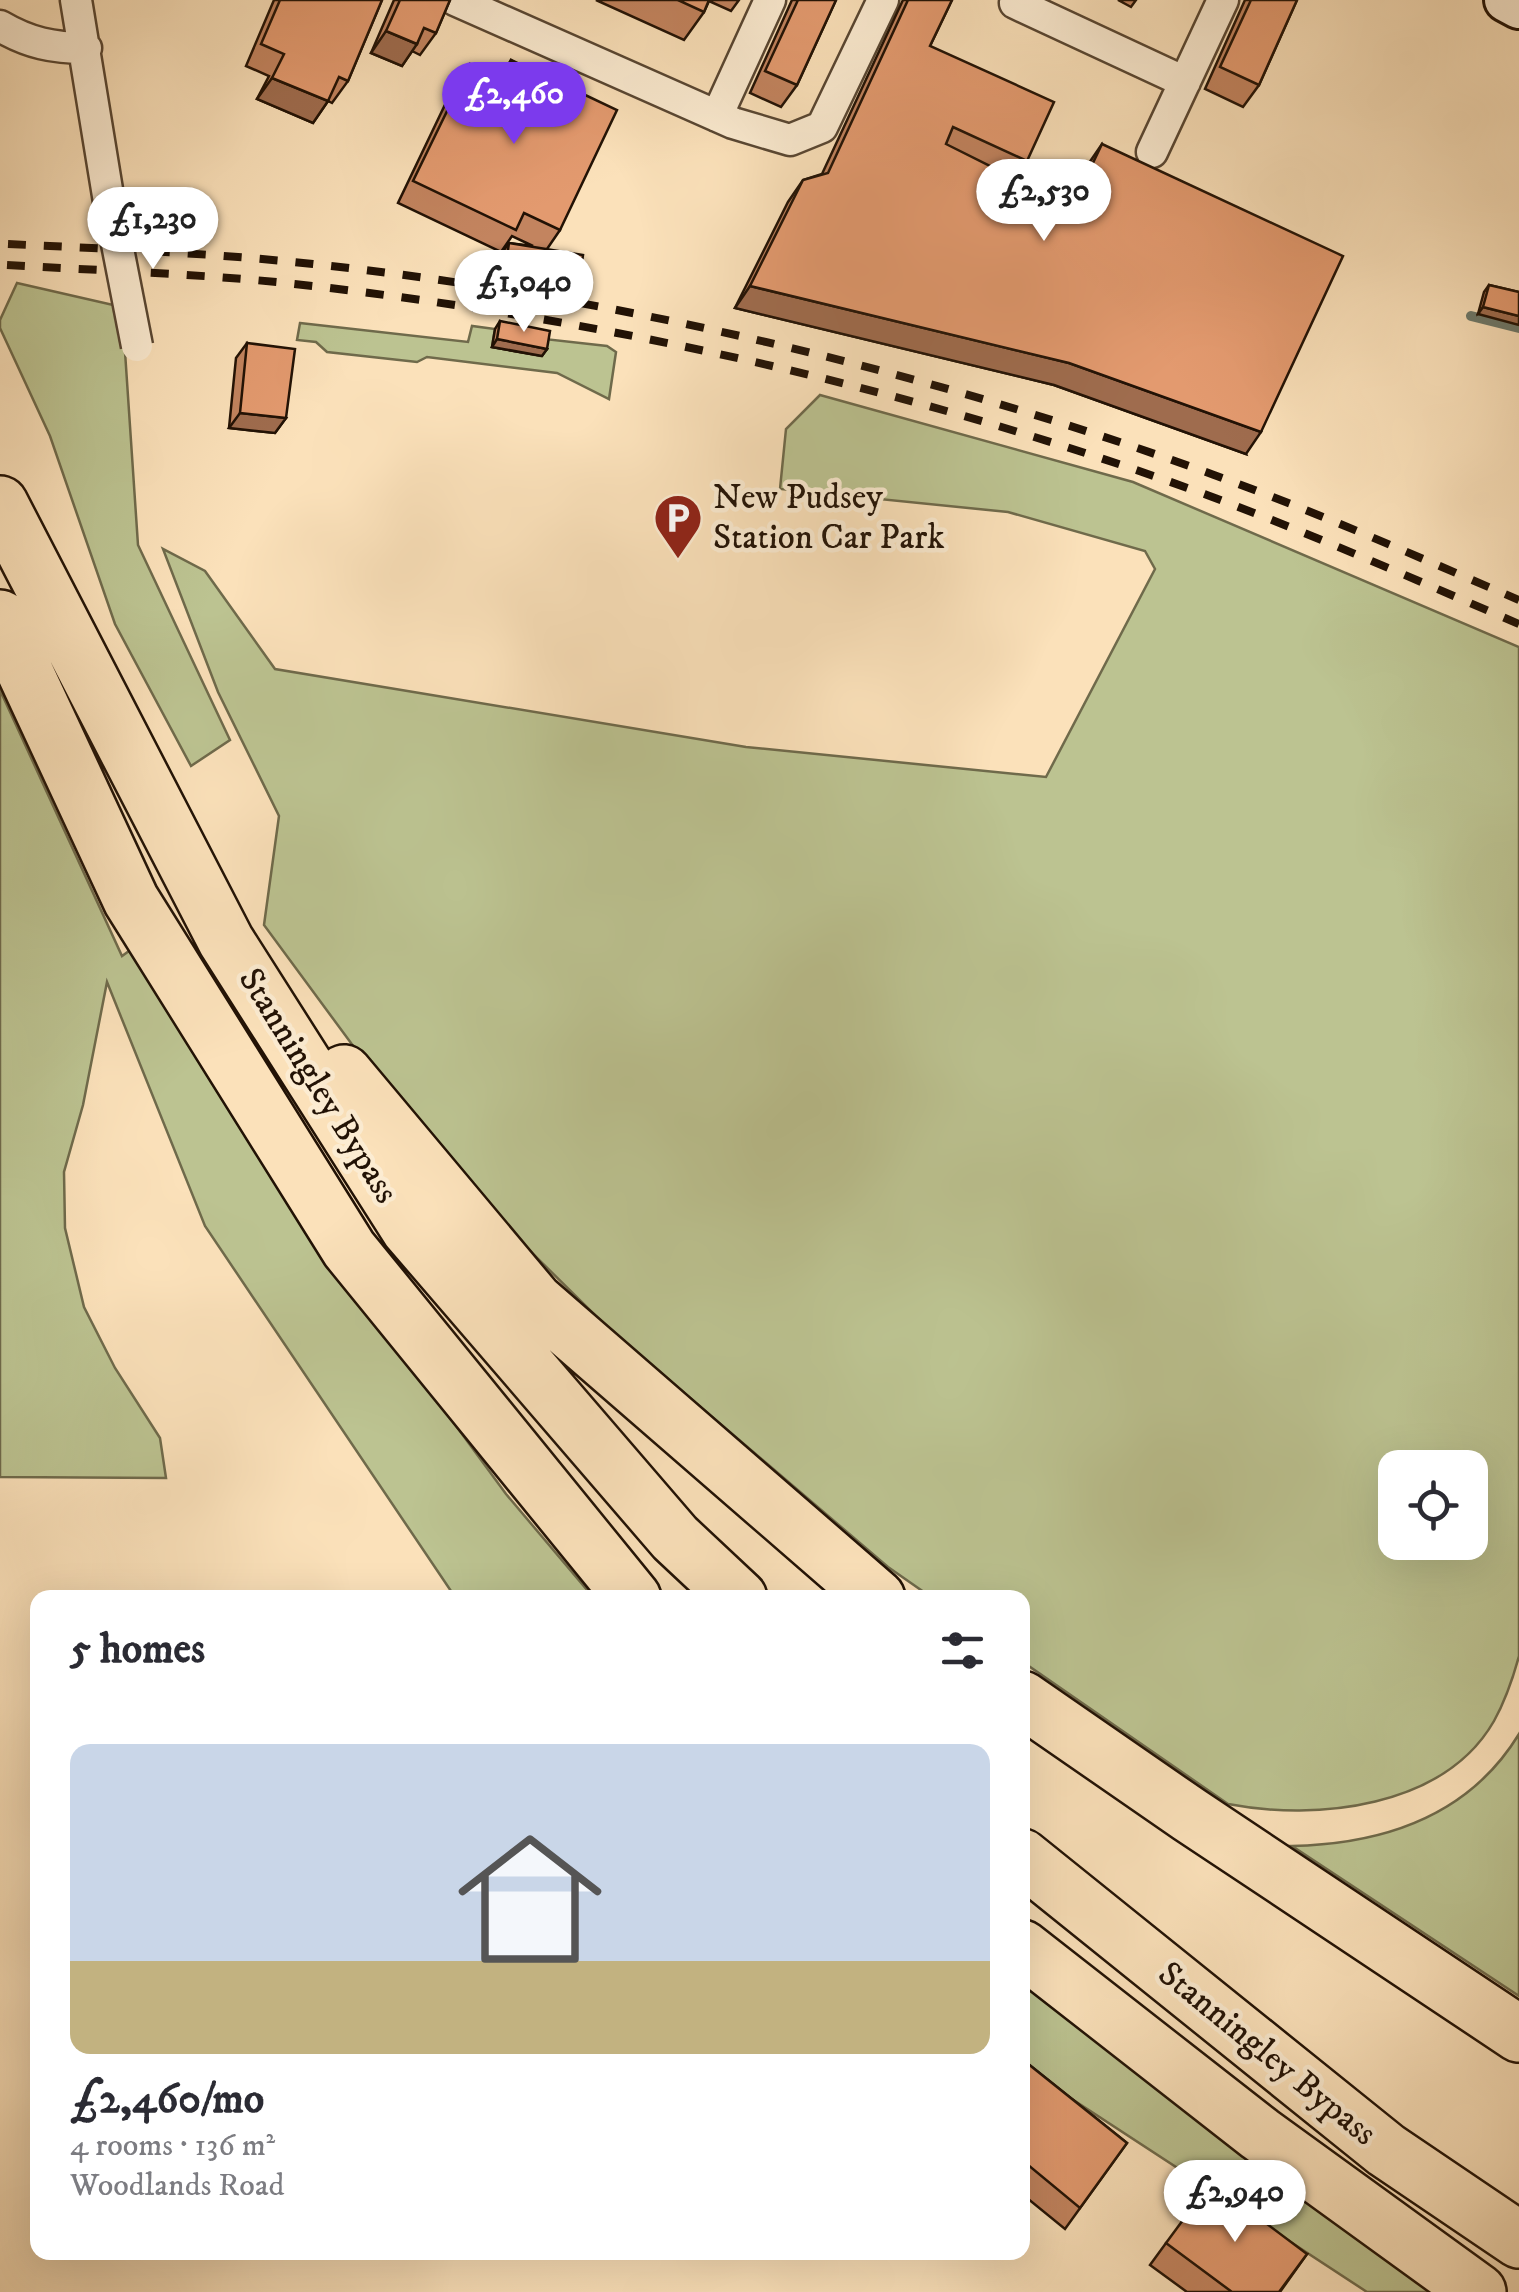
<!DOCTYPE html>
<meta charset="utf-8">
<style>
body{margin:0;font-family:"IM FELL DW Pica",serif;background:#f7f7f7;color:#2b2b33;height:100vh;display:flex;flex-direction:column;font-size:38px;white-space:nowrap}
*{box-sizing:border-box;margin:0}
p{font-size:32px;color:#7c7c81}
.icon{flex:none;width:55px;height:55px;fill:none;stroke:currentColor;stroke-width:2;stroke-linecap:round;stroke-linejoin:round}
.map{position:relative;flex:1;overflow:hidden}
.side{position:absolute;left:30px;top:1590px;width:1000px;height:670px;display:flex;flex-direction:column;background:#fff;border-radius:20px;box-shadow:0 10px 40px #0002}
.side>*{flex:none}
.tools{position:absolute;left:1378px;top:1450px;display:grid;gap:20px}
.tools a{display:grid;place-items:center;width:110px;height:110px;border-radius:20px;background:#fff;box-shadow:0 10px 40px #0002;font-size:50px}
.price{position:absolute;translate:-50% -85px;padding:0 22px;border-radius:35px;background:#fff;color:#222;font-size:32px;line-height:65px;filter:drop-shadow(0 2px 5px #0008)}
.price::after{content:'';position:absolute;left:50%;top:60px;width:30px;height:22px;margin-left:-15px;background:inherit;clip-path:polygon(0 0,100% 0,50% 100%)}
.price.selected{background:#7c3aed;color:#fff}
ul{padding:0;list-style:none}
li{display:grid;align-content:center;gap:20px;height:530px;padding:0 40px}
li+li{border-top:2px solid #e1e1e2}
li span{display:grid;place-items:center;height:310px;border-radius:20px;color:#555}
li>.icon{margin-inline-start:auto}
span .icon{width:180px;height:180px;fill:#fffc;stroke-width:1}
li b{font-size:42px}
h2{display:flex;justify-content:space-between;align-items:center;height:120px;padding:0 40px;font-size:42px}
.map>svg:first-child{display:block}
</style>
<div class="map">
<svg width="1519" height="2292" viewBox="0 0 1519 2292">
<rect width="100%" height="100%" fill="#fbe1ba"/>
<filter id="stains"><feTurbulence type="fractalNoise" baseFrequency=".002" numOctaves="4"/><feColorMatrix values="0 0 0 0 .2 0 0 0 0 .09 0 0 0 0 .02 0 0 0 .5 -.17"/></filter>
<radialGradient id="worn" r=".72"><stop offset=".6" stop-color="#630" stop-opacity="0"/><stop offset="1" stop-color="#630" stop-opacity=".3"/></radialGradient>
<path fill="#bcc391" stroke="#6f6a4b" stroke-width="2.5" fill-rule="evenodd" d="M 17,283 L 122,307 L 138,545 L 230,740 L 191,766 L 115,624 L 50,436 L 0,328 L 0,320 Z
M 300,323 L 468,342 L 472,326 L 495,329 L 492,347 L 541,356 L 545,339 L 607,346 L 616,352 L 609,399 L 557,373 L 427,357 L 417,362 L 327,352 L 316,342 L 297,340 Z
M 820,395 L 1133,482 L 1519,647 L 1519,1656 C 1513,1678 1505,1701 1494,1721 C 1444,1808 1316,1821 1228,1804 L 1023,1662 L 1022,1598 L 931,1597 L 888,1567 L 607,1327 L 435,1157 L 264,925 L 279,816 L 218,692 L 163,549 L 205,571 L 275,669 L 746,747 L 1046,777 L 1155,569 L 1145,551 L 1008,512 L 780,489 L 786,429 ZM 1395,1468 L 1470,1468 L 1470,1542 L 1395,1542 Z
M 0,690 L 122,956 L 140,943 L 418,1374 L 506,1494 L 593,1597 L 455,1597 L 205,1226 L 107,982 L 83,1105 L 64,1172 L 65,1228 L 84,1307 L 115,1368 L 160,1438 L 166,1478 L 0,1477 Z
M 1519,1734 L 1519,1996 L 1292,1846 C 1383,1844 1469,1816 1519,1734 Z
M 1022,1981 L 1438,2292 L 1367,2292 L 1023,2067 Z"/>
<g fill="none" stroke-linecap="round" stroke-linejoin="round">
<path stroke="#6d796b" stroke-width="10" d="M 1471,316 L 1519,328"/>
<g stroke="#584632" stroke-width="35">
<path id="street" d="M 76,0 L 110,208
M 455,0 L 733,123 L 790,140 L 822,127 L 883,0
M 1015,3 L 1185,82
M 0,26 C 29,43 53,48 86,48
M 717,116 L 770,0
M 1152,152 L 1223,0"/>
</g>
<g stroke="#221205" stroke-width="48">
<path id="secondary" d="M 1506,0 L 1519,7"/>
</g>
<g stroke="#221205" stroke-width="60">
<path id="highway" d="M 0,504 L 226,941 L 409,1229 L 675,1538 L 739,1598
M 0,618 L 131,900 L 349,1249 L 633,1598
M 344,1073 L 535,1301 L 877,1598
M 1022,1699 L 1190,1815 L 1519,2034
M 1022,1857 L 1386,2150 L 1519,2240
M 1022,1948 L 1260,2134 L 1478,2292"/>
</g>
<use href="#street" stroke="#fcecd2" stroke-width="30"/>
<use href="#secondary" stroke="#fcecd2" stroke-width="42"/>
<use href="#highway" stroke="#fbe1ba" stroke-width="55"/>
<path stroke="#221205" stroke-width="8" stroke-dasharray="18 18" stroke-linecap="butt" d="M 8,244 C 109,249 212,253 313,264 C 613,296 931,372 1214,475 C 1317,512 1418,557 1519,600
M 7,265 C 108,271 211,274 313,286 C 614,321 922,391 1207,495 C 1312,534 1416,580 1519,624"/>
<g stroke="#584632" stroke-width="35" stroke-linecap="butt">
<path id="street-bridge" d="M 110,208 L 137,346"/>
</g>
<use href="#street-bridge" stroke="#fcecd2" stroke-width="30"/>
</g>
<path fill="#c3845f" stroke="#221205" stroke-width="2.5" d="M 274,0 L 382,0 L 348,81 L 332,103 L 328,101 L 313,123 L 257,99 L 269,76 L 246,66 Z
M 394,0 L 450,0 L 436,33 L 420,55 L 412,51 L 402,66 L 371,53 Z
M 596,0 L 739,0 L 731,11 L 709,1 L 704,12 L 684,40 Z
M 792,0 L 836,0 L 797,85 L 781,107 L 750,93 Z
M 903,0 L 952,0 L 930,46 L 1027,161 L 1015,178 L 1068,205 L 1087,166 L 1102,144 L 1246,454 L 1054,385 L 735,308 L 788,202 L 803,180 L 822,174 Z
M 1118,0 L 1136,0 L 1131,7 Z
M 1245,0 L 1297,0 L 1259,85 L 1243,107 L 1205,89 Z
M 511,60 L 553,85 L 559,107 L 568,111 L 581,93 L 560,230 L 547,249 L 580,276 L 570,290 L 495,278 L 499,257 L 509,243 L 533,246 L 512,236 L 501,252 L 398,203 L 454,86 L 470,64 L 499,78 Z
M 1489,285 L 1519,292 L 1478,314 L 1484,292 Z
M 500,321 L 547,349 L 542,356 L 492,347 L 495,329 Z
M 247,343 L 286,418 L 275,433 L 229,428 L 236,358 Z
M 1022,2059 L 1127,2143 L 1065,2229 L 1022,2194 Z
M 1166,2243 L 1307,2254 L 1280,2292 L 1187,2292 L 1150,2265 Z"/>
<path fill="#9f6c4e" stroke="#221205" stroke-width="2.5" d="M 386,31 L 417,44 L 402,66 L 371,53 Z
M 272,78 L 328,101 L 313,123 L 257,99 Z
M 506,263 L 580,276 L 570,290 L 495,278 Z
M 750,286 L 1069,363 L 1261,432 L 1246,454 L 1054,385 L 735,308 Z
M 1483,307 L 1519,316 L 1519,325 L 1478,314 Z
M 497,339 L 547,349 L 542,356 L 492,347 Z
M 240,413 L 286,418 L 275,433 L 229,428 Z"/>
<path fill="#e39a6f" stroke="#221205" stroke-width="2.5" d="M 280,0 L 382,0 L 348,81 L 339,77 L 328,101 L 272,78 L 284,54 L 261,44 Z
M 400,0 L 450,0 L 436,33 L 424,28 L 417,44 L 386,31 Z
M 678,0 L 709,0 L 704,12 Z
M 798,0 L 836,0 L 797,85 L 765,71 Z
M 908,0 L 952,0 L 930,46 L 1054,102 L 1027,161 L 953,127 L 946,144 L 1072,207 L 1102,144 L 1343,256 L 1261,432 L 1069,363 L 750,286 L 803,180 L 828,173 Z
M 1251,0 L 1297,0 L 1259,85 L 1220,67 Z
M 511,60 L 555,81 L 553,85 L 566,92 L 559,107 L 571,113 L 581,93 L 617,110 L 560,230 L 524,213 L 516,230 L 413,181 L 470,64 L 502,80 Z
M 509,243 L 583,255 L 580,276 L 506,263 Z
M 1489,285 L 1519,292 L 1519,316 L 1483,307 Z
M 500,321 L 550,331 L 547,349 L 497,339 Z
M 247,343 L 295,349 L 286,418 L 240,413 Z
M 1022,2059 L 1127,2143 L 1080,2208 L 1022,2160 Z
M 1211,2182 L 1307,2254 L 1279,2292 L 1232,2292 L 1166,2243 Z"/>
<defs>
<g id="parking-pin" transform="scale(2.5)"><path d="M0 17L-7.5 6A9.5 9.5 0 1 1 7.5 6Z" fill="#8f2418" stroke="#fcecd2"/><path d="M-3.5-5.5H1a3.5 3.5 0 0 1 0 7H-1V5.5H-3.5ZM-1-3.4V-.6H.8a1.4 1.4 0 0 0 0-2.8Z" fill="#fff"/></g>
</defs>
<g fill-rule="evenodd">
<use href="#parking-pin" x="678" y="518"/>
</g>
<g text-anchor="middle" dominant-baseline="central" stroke-width="9" stroke-linejoin="round" paint-order="stroke">
<g font-size="35" fill="#221205" stroke="#fcecd2" text-anchor="start">
<text x="713" y="498">New Pudsey<tspan x="713" dy="40">Station Car Park</tspan></text>
</g>
<g font-size="35" fill="#221205" stroke="#fcecd2">
<text transform="translate(318 1086) rotate(58)">Stanningley Bypass</text>
<text transform="translate(1267 2054) rotate(39)">Stanningley Bypass</text>
</g>
</g>
<rect width="100%" height="100%" filter="url(#stains)"/>
<rect width="100%" height="100%" fill="url(#worn)"/>
</svg>
<div class="tools">
<a><svg class="icon" aria-label="locate" viewBox="0 0 24 24"><circle cx="12" cy="12" r="6"/><path d="M12 2v4M12 18v4M2 12h4M18 12h4"/></svg></a>
</div>
<b class="price selected" style="left:514px;top:147px">£2,460</b>
<b class="price" style="left:1044px;top:244px">£2,530</b>
<b class="price" style="left:153px;top:272px">£1,230</b>
<b class="price" style="left:524px;top:335px">£1,040</b>
<b class="price" style="left:1235px;top:2245px">£2,940</b>
<section class="side">
<h2>5 homes<svg class="icon" aria-label="filters" viewBox="0 0 24 24"><path d="M4 7h16M4 17h16"/><circle cx="9" cy="7" r="2"/><circle cx="15" cy="17" r="2"/></svg></h2>
<ul>
<li><span style="background:linear-gradient(#c9d6e8 70%,#c2b280 0)"><svg class="icon" aria-label="home" viewBox="0 0 24 24"><path d="M3 11l9-7 9 7M6 9v11h12V9"/></svg></span><div><b>£2,460/mo</b><p>4 rooms · 136 m²</p><p>Woodlands Road</p></div></li>
</ul>
</section>
</div>
